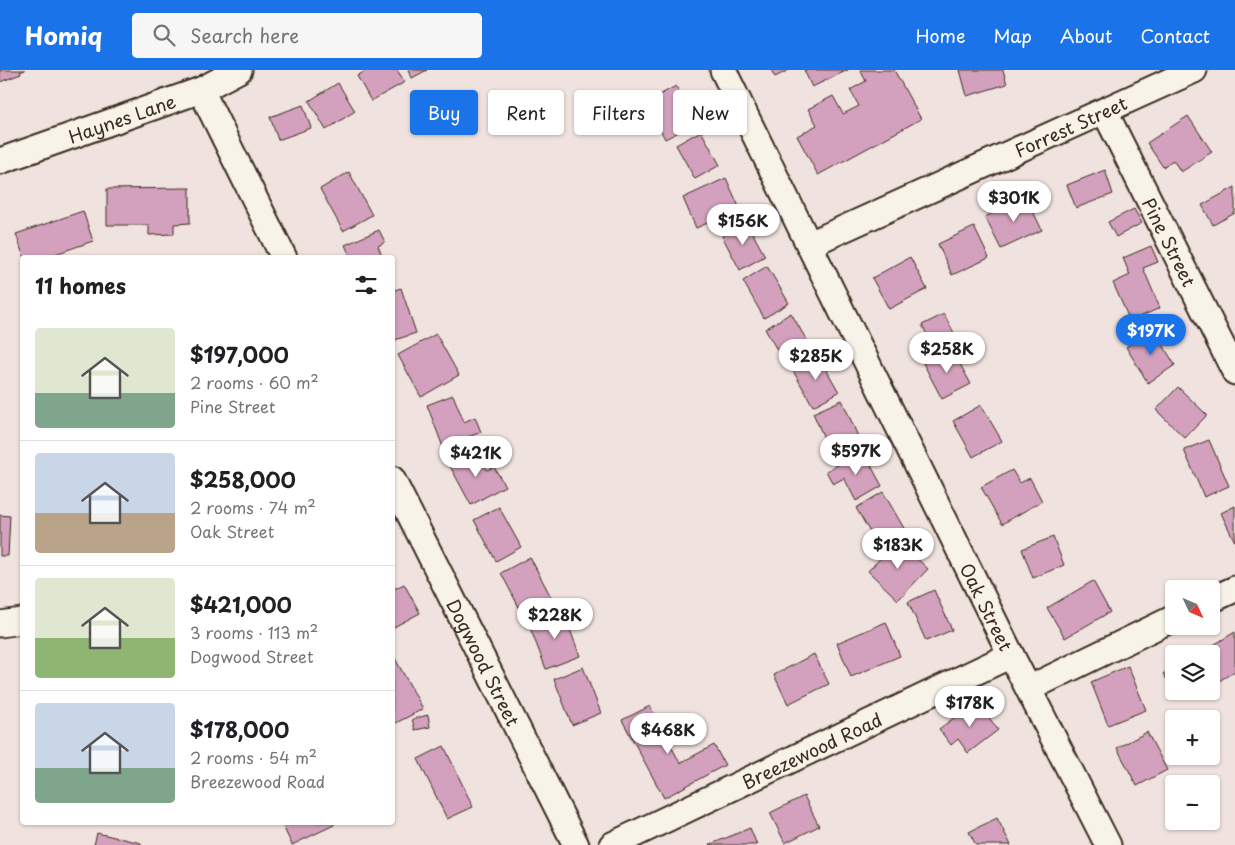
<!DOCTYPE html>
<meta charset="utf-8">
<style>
body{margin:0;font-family:"Playpen Sans",sans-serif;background:#f6f6f6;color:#202124;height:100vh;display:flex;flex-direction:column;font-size:19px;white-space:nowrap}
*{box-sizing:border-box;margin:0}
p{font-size:16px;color:#757577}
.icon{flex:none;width:28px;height:28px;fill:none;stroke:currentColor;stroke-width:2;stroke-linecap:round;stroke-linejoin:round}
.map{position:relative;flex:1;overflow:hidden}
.sheet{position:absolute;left:20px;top:185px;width:375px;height:570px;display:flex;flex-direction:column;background:#fff;border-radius:5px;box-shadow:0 1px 4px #0004}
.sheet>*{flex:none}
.top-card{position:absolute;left:410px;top:20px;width:475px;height:45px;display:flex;gap:10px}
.needle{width:32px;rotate:134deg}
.tools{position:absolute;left:1165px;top:510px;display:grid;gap:10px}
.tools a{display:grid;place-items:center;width:55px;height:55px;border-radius:5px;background:#fff;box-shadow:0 1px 4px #0004;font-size:25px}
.price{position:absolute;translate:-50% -42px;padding:0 11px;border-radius:18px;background:#fff;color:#222;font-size:16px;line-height:32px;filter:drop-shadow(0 1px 2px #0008)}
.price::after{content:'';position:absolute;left:50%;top:30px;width:15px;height:11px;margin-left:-8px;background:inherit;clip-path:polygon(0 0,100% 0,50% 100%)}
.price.on{background:#1a73e8;color:#fff}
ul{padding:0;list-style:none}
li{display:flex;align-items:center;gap:15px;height:125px;padding:0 15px}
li+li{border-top:1px solid #e0e0e0}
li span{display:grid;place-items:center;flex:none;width:140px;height:100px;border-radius:5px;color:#555}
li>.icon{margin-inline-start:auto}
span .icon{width:60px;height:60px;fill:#fffc;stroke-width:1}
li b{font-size:21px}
h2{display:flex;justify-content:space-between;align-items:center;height:60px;padding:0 15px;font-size:21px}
.tag{padding:0 18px;border-radius:5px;background:#fff;box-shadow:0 1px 4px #0004;font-size:18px;line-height:45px}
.tag.on{background:#1a73e8;color:#fff}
header{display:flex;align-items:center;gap:30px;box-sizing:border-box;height:70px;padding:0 25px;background:#1a73e8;color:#fff}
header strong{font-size:24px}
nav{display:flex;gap:28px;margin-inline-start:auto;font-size:18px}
.search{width:350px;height:45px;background:#f6f6f6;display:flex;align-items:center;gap:12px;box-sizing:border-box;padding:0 18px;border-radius:5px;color:#757577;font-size:19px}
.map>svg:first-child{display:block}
</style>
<header>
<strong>Homiq</strong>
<div class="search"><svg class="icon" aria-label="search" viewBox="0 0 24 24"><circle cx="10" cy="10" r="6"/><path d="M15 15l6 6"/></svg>Search here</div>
<nav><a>Home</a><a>Map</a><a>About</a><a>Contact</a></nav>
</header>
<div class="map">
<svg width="1235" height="775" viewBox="0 0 1235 775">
<rect width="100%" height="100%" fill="#f0e3df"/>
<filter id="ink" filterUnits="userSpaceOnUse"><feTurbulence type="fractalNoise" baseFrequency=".02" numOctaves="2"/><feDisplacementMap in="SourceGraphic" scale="10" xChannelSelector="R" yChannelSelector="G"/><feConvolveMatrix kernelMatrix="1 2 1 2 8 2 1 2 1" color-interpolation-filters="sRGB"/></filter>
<g filter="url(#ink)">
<path fill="#d3a1bd" stroke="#3b2a1e" d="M 0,0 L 25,0 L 20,2 L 21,4 L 0,12 Z
M 367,0 L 397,0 L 405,12 L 371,31 L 357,6 Z
M 408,0 L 427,0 L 412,8 Z
M 771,0 L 789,0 L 775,7 Z
M 804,0 L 848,0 L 812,17 Z
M 860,0 L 894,0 L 921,49 L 818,105 L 797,66 L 817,55 L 808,39 L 833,26 L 843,44 L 859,36 L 850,20 L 866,11 Z
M 960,0 L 1003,0 L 1007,14 L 967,26 Z
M 338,13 L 355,41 L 326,60 L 309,31 Z
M 676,16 L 695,54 L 665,69 L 646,32 Z
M 303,35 L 311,58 L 278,70 L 270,47 Z
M 1188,46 L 1212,82 L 1181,102 L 1173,90 L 1163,97 L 1147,73 Z
M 701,61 L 720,95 L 695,109 L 676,75 Z
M 1105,100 L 1113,124 L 1076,138 L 1067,115 Z
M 349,102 L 372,145 L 343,161 L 320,119 Z
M 726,108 L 740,139 L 696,158 L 683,128 Z
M 1235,117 L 1235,143 L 1213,155 L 1202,135 Z
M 190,118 L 190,153 L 174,154 L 174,164 L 149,165 L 149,155 L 107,155 L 107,119 Z
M 1026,127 L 1042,160 L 1001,179 L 985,147 Z
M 1134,139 L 1142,153 L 1116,167 L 1108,152 Z
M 83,141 L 93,171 L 44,188 L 24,188 L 16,164 Z
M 747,153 L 765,186 L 740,200 L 722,166 Z
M 974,157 L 989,188 L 952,205 L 938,174 Z
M 379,160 L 385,172 L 378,176 L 383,188 L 351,188 L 345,175 Z
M 1151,176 L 1158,192 L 1143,198 L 1160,238 L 1130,251 L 1113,213 L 1130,205 L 1123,188 Z
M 910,187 L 927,219 L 889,239 L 872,208 Z
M 767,196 L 789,233 L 764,248 L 743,211 Z
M 401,218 L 416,263 L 392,271 L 392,221 Z
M 791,243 L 810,276 L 784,292 L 765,259 Z
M 944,244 L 955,265 L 933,276 L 922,255 Z
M 1154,260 L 1175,295 L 1148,313 L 1126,277 Z
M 436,264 L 459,305 L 421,327 L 398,285 Z
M 951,278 L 971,314 L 942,329 L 923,293 Z
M 818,285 L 839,322 L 813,336 L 792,299 Z
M 1178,317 L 1207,345 L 1185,368 L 1156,340 Z
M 453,325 L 464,352 L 475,347 L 481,362 L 443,377 L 427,335 Z
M 842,330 L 860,371 L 831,384 L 813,343 Z
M 981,335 L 1002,371 L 973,387 L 953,351 Z
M 1209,370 L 1229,416 L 1204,427 L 1184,380 Z
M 477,381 L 487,400 L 494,397 L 505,416 L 471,435 L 450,396 Z
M 863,381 L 882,416 L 856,431 L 844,408 L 833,414 L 826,401 Z
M 1012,400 L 1020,413 L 1030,408 L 1042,431 L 1002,454 L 981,417 Z
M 883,422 L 905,460 L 878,476 L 856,438 Z
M 1235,436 L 1235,472 L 1221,443 Z
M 499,437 L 521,477 L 496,491 L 474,450 Z
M 0,445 L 10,446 L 8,486 L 0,486 Z
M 1053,467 L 1064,495 L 1033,508 L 1022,479 Z
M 898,470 L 928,499 L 898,530 L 868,501 Z
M 530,487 L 551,527 L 522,543 L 501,503 Z
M 1093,511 L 1110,542 L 1065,568 L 1047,538 Z
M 404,514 L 420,543 L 392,558 L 392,520 Z
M 934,520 L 952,560 L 926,571 L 908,532 Z
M 563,541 L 580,586 L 546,599 L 529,555 Z
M 886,552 L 900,586 L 851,607 L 837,573 Z
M 1235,562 L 1235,601 L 1219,611 L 1211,597 L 1211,584 L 1202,582 Z
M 392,583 L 423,639 L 392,655 Z
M 814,584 L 829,614 L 788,634 L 774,605 Z
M 1128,596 L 1146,640 L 1108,655 L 1091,612 Z
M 1174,596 L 1174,619 L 1163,604 Z
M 583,597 L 601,643 L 572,655 L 554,609 Z
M 977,631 L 998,660 L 968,683 L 958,669 L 951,675 L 939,659 Z
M 650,636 L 680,693 L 714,675 L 725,695 L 664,728 L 622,650 Z
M 428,645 L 430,657 L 415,660 L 412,649 Z
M 1147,662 L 1167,700 L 1137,716 L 1117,678 Z
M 444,676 L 473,737 L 447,749 L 418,689 Z
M 804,726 L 819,756 L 785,773 L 770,743 Z
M 997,748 L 1011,775 L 976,775 L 969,762 Z
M 281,752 L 332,752 L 334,755 L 292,775 Z
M 750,758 L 757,775 L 709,775 Z
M 97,763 L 141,773 L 141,775 L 94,775 Z"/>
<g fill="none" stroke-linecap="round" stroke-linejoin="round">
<g stroke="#3b2a1e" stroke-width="29">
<g id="minor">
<path id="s1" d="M 723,0 L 1011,585 L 1108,775"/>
<path d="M 201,20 L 284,188"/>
<path id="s2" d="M 1105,42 L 1235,302"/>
<path id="s3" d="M 0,91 L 201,20 L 239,0"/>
<path id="s4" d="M 810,174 L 1194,0"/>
<path id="s5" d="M 392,409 L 576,775"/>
<path d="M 1211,530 L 1235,519"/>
<path d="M 0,554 L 22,551"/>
<path d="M 1030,618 L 1174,548"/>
<path id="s6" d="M 612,775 L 1011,585"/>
</g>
</g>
<use href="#minor" stroke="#f7f3e8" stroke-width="25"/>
</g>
</g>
<g text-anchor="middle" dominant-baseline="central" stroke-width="4" stroke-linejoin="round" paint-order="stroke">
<g font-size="18" fill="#3b2a1e" stroke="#f7f3e8">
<text stroke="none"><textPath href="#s3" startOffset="129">Haynes Lane</textPath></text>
<text stroke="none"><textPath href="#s4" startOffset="286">Forrest Street</textPath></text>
<text stroke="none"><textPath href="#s2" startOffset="145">Pine Street</textPath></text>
<text stroke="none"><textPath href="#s1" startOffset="598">Oak Street</textPath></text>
<text stroke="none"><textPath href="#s5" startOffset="205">Dogwood Street</textPath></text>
<text stroke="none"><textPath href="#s6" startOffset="221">Breezewood Road</textPath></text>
</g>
</g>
</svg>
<div class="tools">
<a><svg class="needle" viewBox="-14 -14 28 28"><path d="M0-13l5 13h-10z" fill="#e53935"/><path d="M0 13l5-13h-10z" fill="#757577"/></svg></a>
<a><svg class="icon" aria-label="layers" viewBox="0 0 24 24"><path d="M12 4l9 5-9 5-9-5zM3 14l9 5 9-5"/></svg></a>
<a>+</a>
<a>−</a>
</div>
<b class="price" style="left:1014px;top:153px">$301K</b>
<b class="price" style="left:743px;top:176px">$156K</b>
<b class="price on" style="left:1151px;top:286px">$197K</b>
<b class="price" style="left:947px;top:304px">$258K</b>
<b class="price" style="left:816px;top:311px">$285K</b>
<b class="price" style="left:856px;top:406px">$597K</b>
<b class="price" style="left:476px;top:408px">$421K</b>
<b class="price" style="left:898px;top:500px">$183K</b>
<b class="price" style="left:555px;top:570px">$228K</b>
<b class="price" style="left:970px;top:658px">$178K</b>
<b class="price" style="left:668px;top:685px">$468K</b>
<div class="top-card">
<a class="tag on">Buy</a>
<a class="tag">Rent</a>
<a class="tag">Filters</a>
<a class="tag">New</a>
</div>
<section class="sheet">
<h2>11 homes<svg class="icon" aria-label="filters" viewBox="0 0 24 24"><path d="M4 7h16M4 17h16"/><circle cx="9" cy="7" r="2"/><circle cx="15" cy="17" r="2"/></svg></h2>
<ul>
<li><span style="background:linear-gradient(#dfe7d0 65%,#7fa58c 0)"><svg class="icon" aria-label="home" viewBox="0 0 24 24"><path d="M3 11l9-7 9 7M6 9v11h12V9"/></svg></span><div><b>$197,000</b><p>2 rooms · 60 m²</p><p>Pine Street</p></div></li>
<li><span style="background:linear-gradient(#c9d6e8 60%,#b9a48a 0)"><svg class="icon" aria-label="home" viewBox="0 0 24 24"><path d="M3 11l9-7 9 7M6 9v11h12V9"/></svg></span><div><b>$258,000</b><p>2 rooms · 74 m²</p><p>Oak Street</p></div></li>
<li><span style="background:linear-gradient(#dfe7d0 60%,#8fb573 0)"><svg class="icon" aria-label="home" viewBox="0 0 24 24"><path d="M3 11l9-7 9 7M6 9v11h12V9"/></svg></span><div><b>$421,000</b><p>3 rooms · 113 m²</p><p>Dogwood Street</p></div></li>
<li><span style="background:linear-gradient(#c9d6e8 65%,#7fa58c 0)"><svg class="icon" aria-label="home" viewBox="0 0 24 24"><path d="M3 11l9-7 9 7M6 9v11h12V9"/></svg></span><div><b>$178,000</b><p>2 rooms · 54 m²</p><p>Breezewood Road</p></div></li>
</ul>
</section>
</div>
